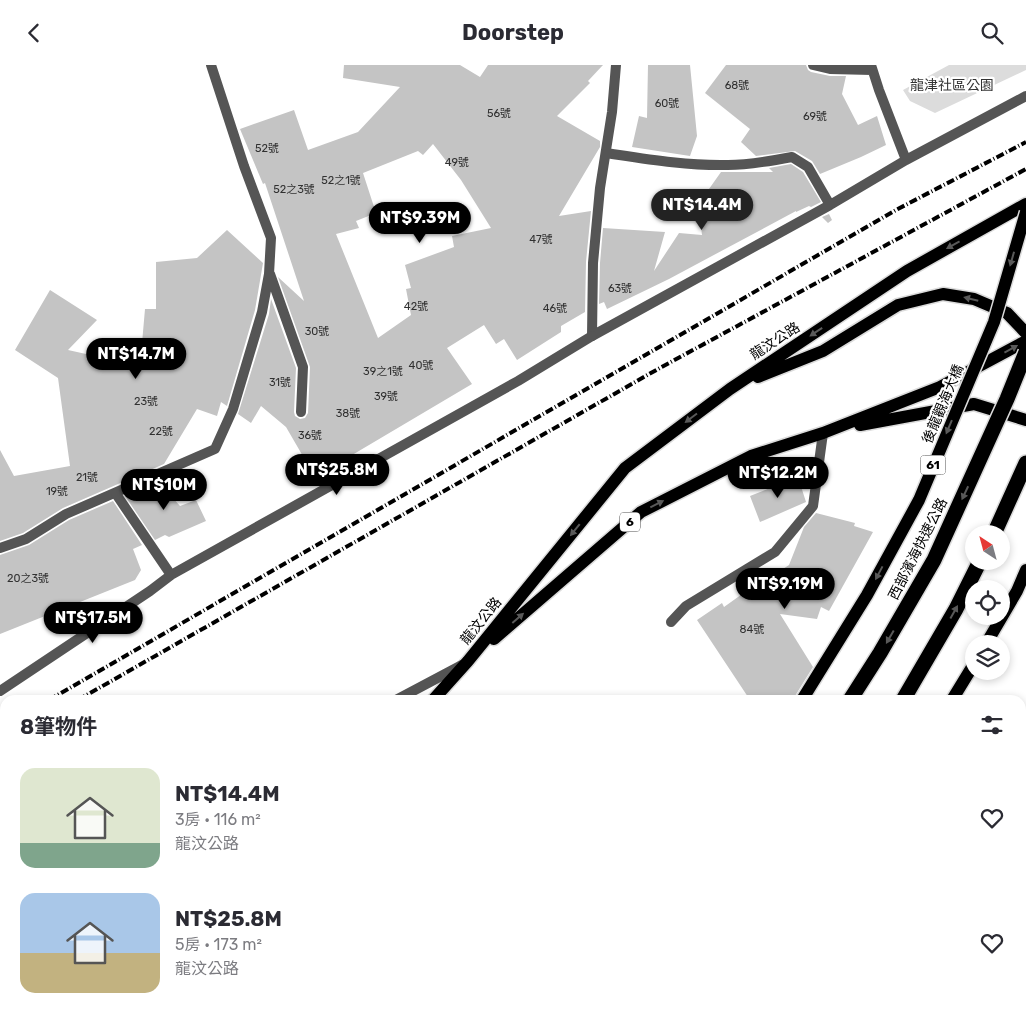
<!DOCTYPE html>
<html lang="zh-TW">
<meta charset="utf-8">
<style>
body{margin:0;font-family:Rubik,"Noto Sans TC",sans-serif;background:#f2f2f3;color:#2b2b33;height:100vh;display:flex;flex-direction:column;font-size:19px;white-space:nowrap}
*{box-sizing:border-box;margin:0}
p{font-size:16px;color:#7c7c81}
.icon{flex:none;width:28px;height:28px;fill:none;stroke:currentColor;stroke-width:2;stroke-linecap:round;stroke-linejoin:round}
.map{position:relative;flex:1;overflow:hidden}
.panel{position:absolute;left:0px;top:630px;width:1026px;height:320px;display:flex;flex-direction:column;background:#fff;border-radius:15px 15px 0 0;box-shadow:0 2px 8px #0003}
.panel>*{flex:none}
.needle{width:32px;rotate:324deg}
.fabs{position:absolute;left:965px;top:460px;display:grid;gap:10px}
.fabs a{display:grid;place-items:center;width:45px;height:45px;border-radius:50%;background:#fff;box-shadow:0 2px 8px #0003;font-size:25px}
.price{position:absolute;translate:-50% -42px;padding:0 11px;border-radius:18px;background:#000;color:#fff;font-size:16px;line-height:32px;filter:drop-shadow(0 1px 2px #0008)}
.price::after{content:'';position:absolute;left:50%;top:30px;width:15px;height:11px;margin-left:-8px;background:inherit;clip-path:polygon(0 0,100% 0,50% 100%)}
.price.on{background:#222;color:#fff}
ul{padding:0;list-style:none}
li{display:flex;align-items:center;gap:15px;height:125px;padding:0 20px}
li span{display:grid;place-items:center;flex:none;width:140px;height:100px;border-radius:15px;color:#555}
li>.icon{margin-inline-start:auto}
span .icon{width:60px;height:60px;fill:#fffc;stroke-width:1}
li b{font-size:21px}
h2{display:flex;justify-content:space-between;align-items:center;height:60px;padding:0 20px;font-size:21px}
header{display:flex;justify-content:space-between;align-items:center;height:65px;padding:0 20px;background:#fff;font-size:22px;font-weight:700}
.map>svg:first-child{display:block}
</style>
<header><svg class="icon" aria-label="back" viewBox="0 0 24 24"><path d="M15 5l-7 7 7 7"/></svg>Doorstep<svg class="icon" aria-label="search" viewBox="0 0 24 24"><circle cx="10" cy="10" r="6"/><path d="M15 15l6 6"/></svg></header>
<div class="map">
<svg width="1026" height="950" viewBox="0 0 1026 950">
<rect width="100%" height="100%" fill="#fff"/>
<path fill="#dcdcdc" d="M 949,0 L 1026,0 L 1026,5 L 935,48 L 910,36 L 903,25 Z
M 1026,784 L 1026,950 L 888,950 L 892,945 L 1021,945 L 1021,790 Z
M 5,880 L 5,945 L 169,945 L 165,950 L 0,950 L 0,882 Z"/>
<path fill="#c4c4c4" fill-rule="evenodd" d="M 344,0 L 460,0 L 480,12 L 488,0 L 603,0 L 588,16 L 590,18 L 557,51 L 600,76 L 600,82 L 559,151 L 591,146 L 586,197 L 585,247 L 561,261 L 561,267 L 517,295 L 504,274 L 496,279 L 484,260 L 447,283 L 472,319 L 315,412 L 286,362 L 261,341 L 251,358 L 238,349 L 269,249 L 271,234 L 296,303 L 294,347 L 295,351 L 300,354 L 305,353 L 308,348 L 310,302 L 278,212 L 304,236 L 265,118 L 263,119 L 240,64 L 294,45 L 308,85 L 358,67 L 400,22 L 343,13 ZM 433,79 L 461,115 L 491,163 L 452,171 L 454,182 L 405,200 L 411,223 L 406,224 L 411,250 L 378,273 L 336,169 L 359,163 L 356,156 L 376,148 L 363,108 L 418,86 L 423,90 Z
M 648,0 L 690,0 L 697,71 L 690,91 L 632,82 L 639,51 L 647,53 Z
M 726,0 L 806,0 L 808,5 L 811,7 L 830,11 L 846,11 L 842,29 L 858,60 L 877,51 L 886,80 L 861,92 L 820,109 L 812,96 L 795,86 L 756,91 L 741,77 L 750,64 L 705,28 Z
M 791,99 L 803,107 L 821,137 L 811,142 L 809,141 L 796,147 L 796,146 L 669,214 L 607,244 L 604,237 L 599,239 L 600,198 L 603,163 L 665,167 L 654,206 L 679,168 L 702,170 L 700,154 L 707,153 L 704,131 L 721,107 L 773,107 L 769,103 Z
M 829,149 L 832,155 L 828,158 L 822,152 Z
M 227,165 L 263,198 L 255,245 L 227,341 L 221,337 L 217,351 L 197,344 L 164,399 L 63,443 L 23,468 L 0,476 L 0,385 L 14,411 L 70,401 L 58,313 L 15,285 L 50,225 L 97,255 L 68,285 L 140,301 L 145,244 L 156,244 L 156,197 L 197,193 Z
M 798,412 L 806,437 L 760,457 L 750,431 Z
M 158,416 L 180,441 L 196,435 L 206,456 L 169,472 L 165,470 L 155,475 L 125,431 Z
M 113,436 L 142,480 L 133,484 L 141,505 L 135,515 L 0,569 L 0,490 L 29,480 L 69,455 Z
M 816,448 L 855,458 L 854,461 L 873,467 L 829,546 L 821,542 L 817,554 L 780,549 L 813,602 L 795,631 L 789,635 L 750,635 L 697,555 L 722,538 L 724,542 L 759,517 L 760,519 L 789,500 L 804,462 Z"/>
<g fill="none" stroke-linecap="round" stroke-linejoin="round">
<g stroke="#dbdbdb" stroke-width="15">
<path id="primary" d="M 758,312 L 823,286 L 898,240 L 943,229 L 974,234 L 1007,248 L 1026,268
M 860,360 L 974,339 L 1026,355
M 494,574 L 641,447 L 751,391 L 823,368 L 940,322 L 1026,276
M 986,579 L 1017,526 L 1026,505
M 433,635 L 468,596 L 625,403 L 730,324 L 907,206 L 1026,139
M 952,635 L 974,599
M 1021,750 L 1026,745
M 175,950 L 179,945
M 206,950 L 209,945
M 528,950 L 533,945
M 719,950 L 725,945
M 849,950 L 853,945"/>
</g>
<g stroke="#dbdbdb" stroke-width="18">
<path id="highway" d="M 994,469 L 1026,398
M 903,635 L 956,544 L 980,496
M 597,950 L 602,945
M 651,950 L 655,945"/>
</g>
<path stroke="#555" stroke-width="10" d="M 616,0 L 612,47 L 600,123 L 593,198 L 592,271 L 830,140 L 906,95 L 879,25 L 871,0
M 813,0 L 830,4 L 872,5
M 606,88 C 646,94 687,101 728,100 C 749,100 771,96 792,92 L 808,102 L 830,140
M 906,95 L 1026,31
M 270,209 L 303,302 L 301,347
M 0,483 L 26,474 L 66,449 L 215,384 L 233,344 L 262,247 L 269,209 L 271,173 L 244,101 L 211,0
M 671,557 L 686,541 L 775,487 L 813,441 L 823,368
M 396,635 L 462,600
M 0,845 L 5,842"/>
<path stroke="#555" stroke-width="10" d="M 116,429 L 171,510 L 518,316 L 592,271
M 0,626 L 150,526 L 171,510"/>
<use href="#primary" stroke="#000" stroke-width="12"/>
<use href="#highway" stroke="#000" stroke-width="15"/>
<path stroke="#000" stroke-width="4" stroke-dasharray="8 2.5 1 2.5" stroke-linecap="butt" d="M 49,635 L 896,145 L 1026,77
M 78,635 L 658,304 L 1026,104
M 0,664 L 5,661
M 0,681 L 5,678"/>
<g stroke="#dbdbdb" stroke-width="15" stroke-linecap="butt">
<path id="primary-bridge" d="M 802,635 L 867,530 L 919,435 L 994,257 L 1026,147"/>
</g>
<g stroke="#dbdbdb" stroke-width="18" stroke-linecap="butt">
<path id="highway-bridge" d="M 850,635 L 880,588 L 934,495 L 1007,334 L 1026,287"/>
</g>
<use href="#primary-bridge" stroke="#000" stroke-width="12"/>
<use href="#highway-bridge" stroke="#000" stroke-width="15"/>
</g>
<defs><path id="oneway-solid" d="M-6-.8H1V-3.2L6.5 0L1 3.2V.8H-6Z" transform="scale(1.25)"/></defs>
<g fill="#595959">
<use href="#oneway-solid" transform="translate(953 180) rotate(151)"/>
<use href="#oneway-solid" transform="translate(1012 194) rotate(106)"/>
<use href="#oneway-solid" transform="translate(971 234) rotate(-166)"/>
<use href="#oneway-solid" transform="translate(816 267) rotate(146)"/>
<use href="#oneway-solid" transform="translate(1011 284) rotate(-29)"/>
<use href="#oneway-solid" transform="translate(691 353) rotate(143)"/>
<use href="#oneway-solid" transform="translate(949 362) rotate(113)"/>
<use href="#oneway-solid" transform="translate(965 428) rotate(115)"/>
<use href="#oneway-solid" transform="translate(657 439) rotate(-27)"/>
<use href="#oneway-solid" transform="translate(575 465) rotate(129)"/>
<use href="#oneway-solid" transform="translate(879 508) rotate(118)"/>
<use href="#oneway-solid" transform="translate(954 547) rotate(-61)"/>
<use href="#oneway-solid" transform="translate(518 553) rotate(-41)"/>
<use href="#oneway-solid" transform="translate(890 572) rotate(120)"/>
</g>
<g text-anchor="middle" dominant-baseline="central" stroke-width="4.5" stroke-linejoin="round" paint-order="stroke">
<g font-size="11" fill="#313131">
<text x="737" y="20">68號</text>
<text x="667" y="38">60號</text>
<text x="499" y="48">56號</text>
<text x="815" y="51">69號</text>
<text x="267" y="83">52號</text>
<text x="457" y="97">49號</text>
<text x="341" y="115">52之1號</text>
<text x="294" y="124">52之3號</text>
<text x="541" y="174">47號</text>
<text x="620" y="223">63號</text>
<text x="416" y="241">42號</text>
<text x="555" y="243">46號</text>
<text x="317" y="266">30號</text>
<text x="421" y="300">40號</text>
<text x="383" y="306">39之1號</text>
<text x="280" y="317">31號</text>
<text x="386" y="331">39號</text>
<text x="146" y="336">23號</text>
<text x="348" y="348">38號</text>
<text x="161" y="366">22號</text>
<text x="310" y="370">36號</text>
<text x="87" y="412">21號</text>
<text x="57" y="426">19號</text>
<text x="28" y="513">20之3號</text>
<text x="752" y="564">84號</text>
</g>
<g fill="#fff" stroke="#4c4c4c" stroke-width="1">
<rect x="920.5" y="390.5" width="25" height="19" rx="4"/>
<rect x="620" y="447.5" width="20" height="19" rx="4"/>
</g>
<g font-size="12" font-weight="bold" fill="#000">
<text x="933" y="400">61</text>
<text x="630" y="457">6</text>
</g>
<g font-size="14" fill="#333" stroke="#fff">
<text x="952" y="20">龍津社區公園</text>
</g>
<g font-size="14" fill="#000" stroke="#fff">
<text transform="translate(775 276) rotate(-33)">龍汶公路</text>
<text transform="translate(943 339) rotate(-67)">後龍觀海大橋</text>
<text transform="translate(918 484) rotate(-63)">西部濱海快速公路</text>
<text transform="translate(481 556) rotate(-51)">龍汶公路</text>
</g>
</g>
</svg>
<div class="fabs">
<a><svg class="needle" viewBox="-14 -14 28 28"><path d="M0-13l5 13h-10z" fill="#e53935"/><path d="M0 13l5-13h-10z" fill="#7c7c81"/></svg></a>
<a><svg class="icon" aria-label="locate" viewBox="0 0 24 24"><circle cx="12" cy="12" r="6"/><path d="M12 2v4M12 18v4M2 12h4M18 12h4"/></svg></a>
<a><svg class="icon" aria-label="layers" viewBox="0 0 24 24"><path d="M12 4l9 5-9 5-9-5zM3 14l9 5 9-5"/></svg></a>
</div>
<b class="price on" style="left:702px;top:166px">NT$14.4M</b>
<b class="price" style="left:420px;top:179px">NT$9.39M</b>
<b class="price" style="left:136px;top:315px">NT$14.7M</b>
<b class="price" style="left:337px;top:431px">NT$25.8M</b>
<b class="price" style="left:778px;top:434px">NT$12.2M</b>
<b class="price" style="left:164px;top:446px">NT$10M</b>
<b class="price" style="left:785px;top:545px">NT$9.19M</b>
<b class="price" style="left:93px;top:579px">NT$17.5M</b>
<section class="panel">
<h2>8筆物件<svg class="icon" aria-label="filters" viewBox="0 0 24 24"><path d="M4 7h16M4 17h16"/><circle cx="9" cy="7" r="2"/><circle cx="15" cy="17" r="2"/></svg></h2>
<ul>
<li><span style="background:linear-gradient(#dfe7d0 75%,#7fa58c 0)"><svg class="icon" aria-label="home" viewBox="0 0 24 24"><path d="M3 11l9-7 9 7M6 9v11h12V9"/></svg></span><div><b>NT$14.4M</b><p>3房 · 116 m²</p><p>龍汶公路</p></div><svg class="icon" aria-label="heart" viewBox="0 0 24 24"><path d="M12 20l-8-8c-3-5 5-10 8-4 3-6 11-1 8 4z"/></svg></li>
<li><span style="background:linear-gradient(#a9c7e8 60%,#c2b280 0)"><svg class="icon" aria-label="home" viewBox="0 0 24 24"><path d="M3 11l9-7 9 7M6 9v11h12V9"/></svg></span><div><b>NT$25.8M</b><p>5房 · 173 m²</p><p>龍汶公路</p></div><svg class="icon" aria-label="heart" viewBox="0 0 24 24"><path d="M12 20l-8-8c-3-5 5-10 8-4 3-6 11-1 8 4z"/></svg></li>
</ul>
</section>
</div>
